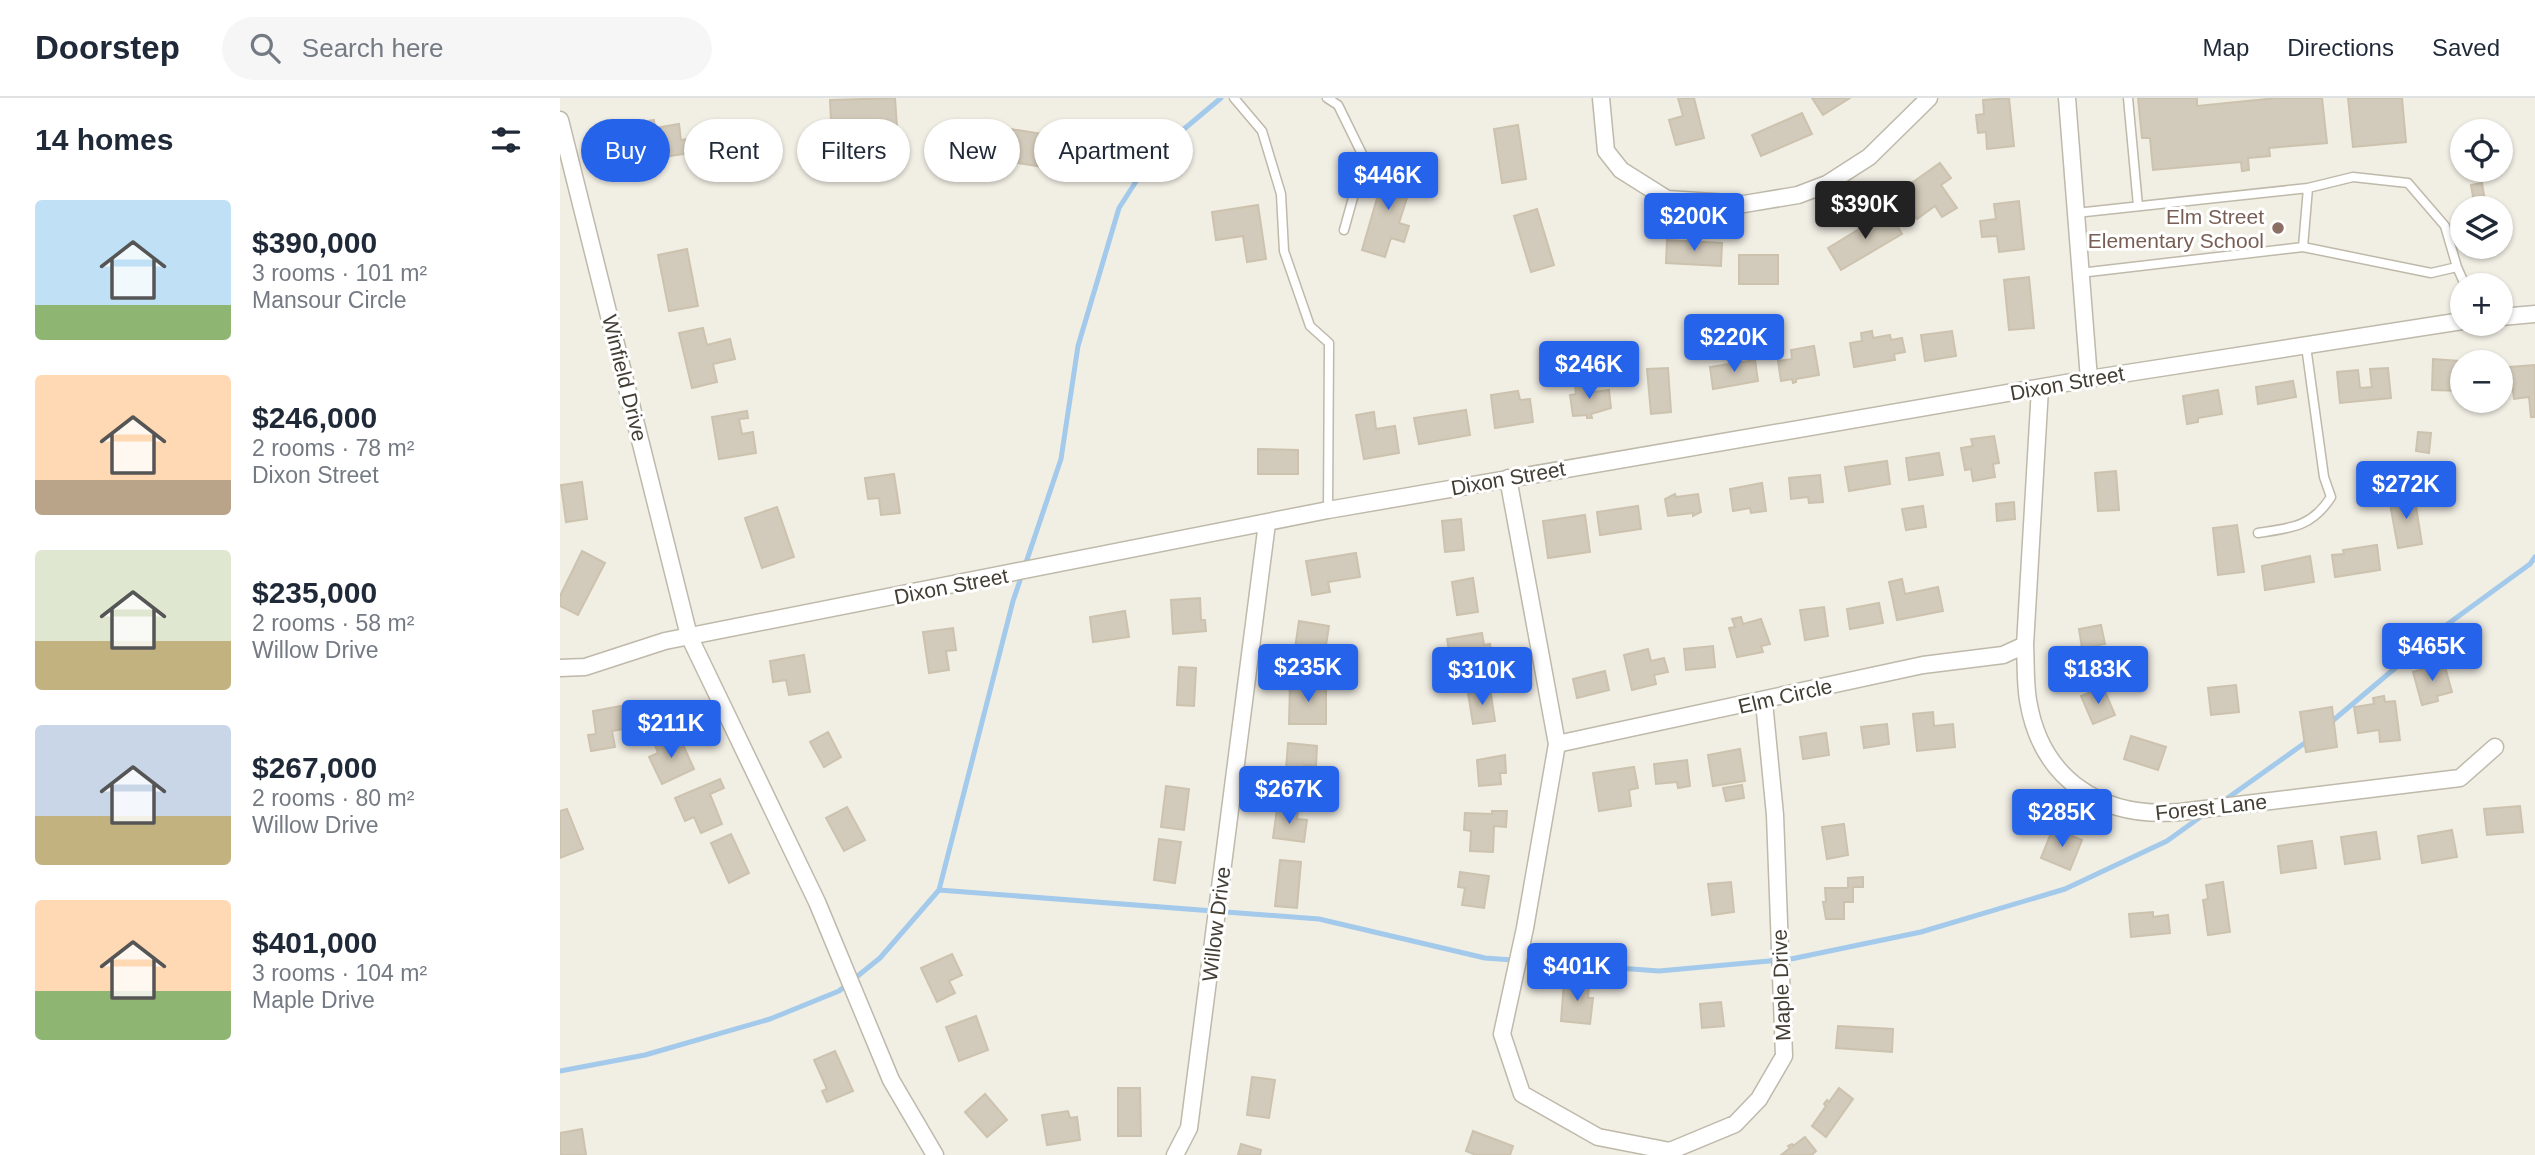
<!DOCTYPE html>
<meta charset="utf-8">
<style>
body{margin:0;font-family:Helvetica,sans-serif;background:#f6f6f7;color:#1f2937;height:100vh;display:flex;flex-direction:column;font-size:26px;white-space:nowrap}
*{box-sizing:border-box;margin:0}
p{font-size:23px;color:#747a83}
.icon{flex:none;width:38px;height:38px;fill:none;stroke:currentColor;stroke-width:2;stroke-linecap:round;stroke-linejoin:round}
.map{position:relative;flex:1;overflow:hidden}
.panel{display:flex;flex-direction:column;background:#fff;width:560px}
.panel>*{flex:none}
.guide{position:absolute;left:21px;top:21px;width:665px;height:63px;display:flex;gap:14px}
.controls{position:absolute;left:1890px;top:21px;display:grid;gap:14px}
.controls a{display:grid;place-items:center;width:63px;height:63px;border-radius:50%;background:#fff;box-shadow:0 2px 5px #0004;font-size:35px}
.price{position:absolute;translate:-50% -60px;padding:0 16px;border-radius:7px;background:#2563eb;color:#fff;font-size:23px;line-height:46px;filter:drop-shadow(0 2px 4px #0008)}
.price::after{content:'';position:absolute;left:50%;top:42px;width:21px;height:16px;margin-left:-10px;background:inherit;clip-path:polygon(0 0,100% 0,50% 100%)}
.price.on{background:#222;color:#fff}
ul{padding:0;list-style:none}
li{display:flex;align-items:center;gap:21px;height:175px;padding:0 35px}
li span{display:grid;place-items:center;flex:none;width:196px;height:140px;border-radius:7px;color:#555}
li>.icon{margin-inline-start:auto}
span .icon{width:84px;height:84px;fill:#fffc;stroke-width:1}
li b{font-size:30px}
h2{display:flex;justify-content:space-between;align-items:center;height:84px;padding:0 35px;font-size:30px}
.pill{padding:0 24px;border-radius:32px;background:#fff;box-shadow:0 2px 5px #0004;font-size:24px;line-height:63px}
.pill.on{background:#2563eb;color:#fff}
header{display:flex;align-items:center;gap:42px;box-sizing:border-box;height:98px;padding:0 35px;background:#fff;border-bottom:2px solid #e0e1e3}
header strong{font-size:33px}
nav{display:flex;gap:38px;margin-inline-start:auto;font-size:24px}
.search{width:490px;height:63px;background:#f6f6f7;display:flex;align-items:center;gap:18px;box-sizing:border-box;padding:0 24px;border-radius:38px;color:#747a83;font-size:26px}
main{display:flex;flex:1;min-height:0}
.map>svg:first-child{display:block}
</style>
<header>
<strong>Doorstep</strong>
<div class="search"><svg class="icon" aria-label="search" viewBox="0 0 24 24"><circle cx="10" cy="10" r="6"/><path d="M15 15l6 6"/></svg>Search here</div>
<nav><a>Map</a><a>Directions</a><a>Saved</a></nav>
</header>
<main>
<section class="panel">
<h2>14 homes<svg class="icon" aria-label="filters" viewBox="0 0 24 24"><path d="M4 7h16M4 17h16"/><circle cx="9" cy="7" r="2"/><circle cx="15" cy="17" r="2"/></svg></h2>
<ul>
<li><span style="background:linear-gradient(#bfe0f5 75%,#8fb573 0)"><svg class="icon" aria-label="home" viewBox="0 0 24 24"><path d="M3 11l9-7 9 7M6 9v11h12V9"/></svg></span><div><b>$390,000</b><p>3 rooms · 101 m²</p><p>Mansour Circle</p></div></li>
<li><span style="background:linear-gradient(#ffd9b3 75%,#b9a48a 0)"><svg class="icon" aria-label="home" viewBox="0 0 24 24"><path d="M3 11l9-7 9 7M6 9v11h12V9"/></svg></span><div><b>$246,000</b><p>2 rooms · 78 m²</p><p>Dixon Street</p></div></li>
<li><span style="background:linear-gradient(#dfe7d0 65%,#c2b280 0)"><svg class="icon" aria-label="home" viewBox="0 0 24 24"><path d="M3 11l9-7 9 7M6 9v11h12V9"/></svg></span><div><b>$235,000</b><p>2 rooms · 58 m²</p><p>Willow Drive</p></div></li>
<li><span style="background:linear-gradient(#c9d6e8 65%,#c2b280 0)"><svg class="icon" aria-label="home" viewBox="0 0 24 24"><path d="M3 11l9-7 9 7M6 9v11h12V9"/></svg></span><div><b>$267,000</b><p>2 rooms · 80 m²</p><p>Willow Drive</p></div></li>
<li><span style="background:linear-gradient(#ffd9b3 65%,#8fb573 0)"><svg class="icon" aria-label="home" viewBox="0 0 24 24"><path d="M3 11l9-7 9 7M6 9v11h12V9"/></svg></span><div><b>$401,000</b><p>3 rooms · 104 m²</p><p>Maple Drive</p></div></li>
</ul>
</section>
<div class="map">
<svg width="1975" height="1057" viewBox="0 0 1975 1057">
<rect width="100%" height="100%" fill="#f1eee4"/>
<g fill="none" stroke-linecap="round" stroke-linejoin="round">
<path stroke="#a3c9eb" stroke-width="5" d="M 1770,625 L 1885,528 L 1970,466 L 1975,459
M 1662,704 L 1749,642
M 379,792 L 759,821 L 925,860 L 1099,873 L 1231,861 L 1361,834 L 1505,791 L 1607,743 L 1646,715
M 0,973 L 85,957 L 210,921 L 279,893 L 320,860 L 379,792 L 453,503 L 501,361 L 518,248 L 559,110 L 593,57 L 661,0"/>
</g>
<path fill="#d2caba" stroke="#ccc2ae" stroke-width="2" d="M 335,0 L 337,29 L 287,32 L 288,44 L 272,45 L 270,2 Z
M 1118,0 L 1134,0 L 1144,40 L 1116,47 L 1109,22 L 1123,18 Z
M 1252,0 L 1290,0 L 1263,17 Z
M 1449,0 L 1454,48 L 1427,51 L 1426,34 L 1418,35 L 1416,17 L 1424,16 L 1423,2 Z
M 1578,0 L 1637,0 L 1637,8 L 1717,0 L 1762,0 L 1767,45 L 1709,50 L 1710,58 L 1688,60 L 1689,72 L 1682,73 L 1681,64 L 1593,72 L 1590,40 L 1582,40 Z
M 1788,0 L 1842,0 L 1846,44 L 1793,49 Z
M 1242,15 L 1252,36 L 1201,58 L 1192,37 Z
M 94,22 L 95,30 L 119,26 L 121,42 L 135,40 L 137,54 L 91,61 L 93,71 L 69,75 L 67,65 L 61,66 L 57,41 L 71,39 L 69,26 Z
M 958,27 L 966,81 L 942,85 L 934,31 Z
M 444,30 L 489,37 L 484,69 L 424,60 L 427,38 L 442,40 Z
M 1380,65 L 1391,80 L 1381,87 L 1397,110 L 1382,119 L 1375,108 L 1357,121 L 1339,94 Z
M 817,70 L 853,81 L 839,125 L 849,128 L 844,144 L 831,140 L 825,159 L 802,152 L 820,90 L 812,87 Z
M 1922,85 L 1926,110 L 1915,110 L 1911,87 Z
M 1459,103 L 1464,151 L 1439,154 L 1437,138 L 1422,139 L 1420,123 L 1436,121 L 1434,106 Z
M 698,107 L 706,161 L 687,164 L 683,138 L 656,142 L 652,114 Z
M 977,111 L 994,167 L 971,174 L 954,118 Z
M 1329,113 L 1342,136 L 1281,172 L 1268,150 Z
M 1107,142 L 1162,145 L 1161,168 L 1106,165 Z
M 127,151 L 138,208 L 109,213 L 98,157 Z
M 1179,157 L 1218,157 L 1218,186 L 1179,186 Z
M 1469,179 L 1474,230 L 1449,232 L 1444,182 Z
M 143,230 L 147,247 L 170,241 L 175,261 L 153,266 L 157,284 L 132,290 L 119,235 Z
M 1312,233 L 1313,240 L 1330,237 L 1331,242 L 1342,240 L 1345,254 L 1334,256 L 1335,262 L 1294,269 L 1290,245 L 1302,243 L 1301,235 Z
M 1392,233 L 1396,258 L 1365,263 L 1361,237 Z
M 1254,248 L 1259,277 L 1236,281 L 1236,284 L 1233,285 L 1232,281 L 1221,283 L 1218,263 L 1232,261 L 1231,252 Z
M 1873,261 L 1914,264 L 1902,264 L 1902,293 L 1872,292 Z
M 1195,262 L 1198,283 L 1153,291 L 1150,269 Z
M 1975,267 L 1975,319 L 1971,319 L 1969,299 L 1954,301 L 1950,269 Z
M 1108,270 L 1111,314 L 1091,316 L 1087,271 Z
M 1828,270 L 1831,300 L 1780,305 L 1777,274 L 1798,272 L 1800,290 L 1812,289 L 1810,271 Z
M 1733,283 L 1736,299 L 1698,306 L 1696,289 Z
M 1033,285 L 1034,294 L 1049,292 L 1051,310 L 1031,316 L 1032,320 L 1027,320 L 1027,317 L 1013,318 L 1010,297 L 1016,296 L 1015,287 Z
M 1658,292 L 1662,316 L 1638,320 L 1638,324 L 1627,326 L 1623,298 Z
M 958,293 L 960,302 L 970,301 L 973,324 L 935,330 L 931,297 Z
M 906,312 L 910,337 L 859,346 L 854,320 Z
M 187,313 L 188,320 L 179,321 L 182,336 L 193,334 L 196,355 L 159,361 L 152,319 Z
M 814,314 L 816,331 L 835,328 L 839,355 L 804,361 L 796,317 Z
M 1858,334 L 1871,335 L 1869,355 L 1856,353 Z
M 1434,338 L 1439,365 L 1433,366 L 1435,379 L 1413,383 L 1411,371 L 1405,372 L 1401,350 L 1413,348 L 1411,341 Z
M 698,351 L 738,352 L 738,376 L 698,376 Z
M 1379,355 L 1383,377 L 1349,382 L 1346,360 Z
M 1327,363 L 1330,386 L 1289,393 L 1285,369 Z
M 1556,373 L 1559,412 L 1538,413 L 1535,375 Z
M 334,376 L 340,415 L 321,417 L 319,400 L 308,401 L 305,380 Z
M 1260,377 L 1263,404 L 1249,405 L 1248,399 L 1231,401 L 1229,380 Z
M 22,384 L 27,421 L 6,424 L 1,387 Z
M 1202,385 L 1206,413 L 1191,415 L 1190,410 L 1173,413 L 1170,391 Z
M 1115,396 L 1116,399 L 1138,396 L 1141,414 L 1133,418 L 1133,415 L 1108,418 L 1105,401 Z
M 1854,396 L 1862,446 L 1838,450 L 1829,400 Z
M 1454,404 L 1455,421 L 1437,423 L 1436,406 Z
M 1078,408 L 1081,431 L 1040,437 L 1037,414 Z
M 1363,408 L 1366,429 L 1346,432 L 1342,411 Z
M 217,409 L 234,459 L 202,470 L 185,420 Z
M 1025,417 L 1030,454 L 988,460 L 983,423 Z
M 901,421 L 904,452 L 885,454 L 882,423 Z
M 1677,427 L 1684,474 L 1658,477 L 1653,430 Z
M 1817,447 L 1820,472 L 1775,479 L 1772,457 L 1784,456 L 1783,452 Z
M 22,453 L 45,465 L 18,517 L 0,508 L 0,498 Z
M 796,455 L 800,479 L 768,484 L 770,494 L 752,497 L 746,463 Z
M 1750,458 L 1754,484 L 1705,492 L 1702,468 Z
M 913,480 L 918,514 L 897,517 L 892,484 Z
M 1342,481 L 1345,496 L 1378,489 L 1383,513 L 1337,522 L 1329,484 Z
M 640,500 L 641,522 L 645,522 L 646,533 L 613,536 L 611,502 Z
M 1319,505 L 1323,525 L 1290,531 L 1287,511 Z
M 1264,509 L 1268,538 L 1245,542 L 1240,512 Z
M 565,513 L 569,539 L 533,544 L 530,519 Z
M 1181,519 L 1183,526 L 1201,521 L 1210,546 L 1201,548 L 1203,554 L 1177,559 L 1169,530 L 1175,529 L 1172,521 Z
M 739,523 L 769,528 L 766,547 L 760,546 L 758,561 L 734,557 Z
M 1541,527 L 1545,546 L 1522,550 L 1519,531 Z
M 393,530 L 396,552 L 386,553 L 389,572 L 369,575 L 363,534 Z
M 922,535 L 924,547 L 930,546 L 933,565 L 882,573 L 879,554 L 889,552 L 887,541 Z
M 1153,548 L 1155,569 L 1126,572 L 1124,551 Z
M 1088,551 L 1091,563 L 1104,560 L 1108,574 L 1094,577 L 1096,586 L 1072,592 L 1064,557 Z
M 244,557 L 250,594 L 229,597 L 226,582 L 213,584 L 210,563 Z
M 1884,565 L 1892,594 L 1877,598 L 1878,603 L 1862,607 L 1853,574 Z
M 619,569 L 636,570 L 634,608 L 617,607 Z
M 1045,573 L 1049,592 L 1017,600 L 1013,581 Z
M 730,586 L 766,586 L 766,626 L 729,626 Z
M 1676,587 L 1679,614 L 1651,617 L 1648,590 Z
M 1543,589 L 1555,617 L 1533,626 L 1521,598 Z
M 930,591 L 935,623 L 913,626 L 908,595 Z
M 1824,598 L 1825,604 L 1835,603 L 1840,642 L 1820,644 L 1819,632 L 1798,635 L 1794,609 L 1814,606 L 1813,600 Z
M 78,605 L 82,628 L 52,633 L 55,649 L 31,653 L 28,637 L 36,636 L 33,613 Z
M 1772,609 L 1777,649 L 1746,654 L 1740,614 Z
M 1373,614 L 1374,628 L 1393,626 L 1395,649 L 1357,653 L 1353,616 Z
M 1327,626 L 1329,646 L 1304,650 L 1301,629 Z
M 268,634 L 281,659 L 264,669 L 250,644 Z
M 1266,635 L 1269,657 L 1243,661 L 1240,639 Z
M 118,636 L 134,671 L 102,686 L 89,659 L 98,655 L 95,647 Z
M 1571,638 L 1606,649 L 1598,672 L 1564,661 Z
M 728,645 L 757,648 L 756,668 L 744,667 L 743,686 L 725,684 Z
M 1180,651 L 1185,683 L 1153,688 L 1148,657 Z
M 945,657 L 946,675 L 940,675 L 941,686 L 919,688 L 917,662 Z
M 1127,662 L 1130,688 L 1118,690 L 1117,684 L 1096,686 L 1094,666 Z
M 1074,669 L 1078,690 L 1069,692 L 1071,708 L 1039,713 L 1033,675 Z
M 160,681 L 164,690 L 150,696 L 162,726 L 141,735 L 134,719 L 125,723 L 115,700 Z
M 1182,687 L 1184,700 L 1166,703 L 1163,690 Z
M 606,688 L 629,691 L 624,732 L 601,729 Z
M 1960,708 L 1963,734 L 1927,737 L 1924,711 Z
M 287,709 L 305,742 L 284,753 L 266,720 Z
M 7,711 L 23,751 L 0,760 L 0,713 Z
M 717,711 L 738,713 L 737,721 L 747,722 L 744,744 L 713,740 Z
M 932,713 L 947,713 L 946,729 L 934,728 L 933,754 L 910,753 L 911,733 L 904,732 L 905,715 L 932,716 Z
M 1284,726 L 1288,757 L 1267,761 L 1262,729 Z
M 1493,730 L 1522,742 L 1510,772 L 1481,760 Z
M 1892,732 L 1897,759 L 1862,765 L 1858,738 Z
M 1816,734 L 1820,761 L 1785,766 L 1781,739 Z
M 171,736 L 189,775 L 169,785 L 151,745 Z
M 599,741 L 621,744 L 615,785 L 594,782 Z
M 1752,743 L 1756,770 L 1721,775 L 1718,748 Z
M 720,762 L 741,764 L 737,810 L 715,808 Z
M 900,774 L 929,778 L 924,810 L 902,807 L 905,790 L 898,789 Z
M 1303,779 L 1303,789 L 1293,789 L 1293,804 L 1284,804 L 1284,821 L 1266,821 L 1263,804 L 1266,804 L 1265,790 L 1288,790 L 1288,780 Z
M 1171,784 L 1174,814 L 1152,817 L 1148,786 Z
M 1663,784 L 1670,834 L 1648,837 L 1643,802 L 1648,801 L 1646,787 Z
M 1593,814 L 1593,819 L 1608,817 L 1610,835 L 1571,839 L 1569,816 Z
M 392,856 L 402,877 L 389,883 L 395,895 L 377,904 L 361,870 Z
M 1004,884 L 1029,886 L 1028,900 L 1033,900 L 1030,926 L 1001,923 Z
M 1161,904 L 1164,928 L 1142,930 L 1140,906 Z
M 416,918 L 428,952 L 399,963 L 386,929 Z
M 1278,928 L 1333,931 L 1332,954 L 1276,950 Z
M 275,953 L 293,993 L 267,1004 L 262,993 L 267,991 L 254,962 Z
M 692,979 L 715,982 L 709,1020 L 687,1017 Z
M 558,990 L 580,990 L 581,1038 L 558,1038 Z
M 1279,990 L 1293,1001 L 1266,1039 L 1252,1028 L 1266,1008 L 1264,1006 L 1267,1002 L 1269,1004 Z
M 425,996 L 447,1022 L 427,1039 L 405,1014 Z
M 508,1013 L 510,1020 L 517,1019 L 520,1042 L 487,1047 L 482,1017 Z
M 22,1031 L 26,1057 L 0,1057 L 0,1035 Z
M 913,1033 L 953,1048 L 950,1057 L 916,1057 L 906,1053 Z
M 1245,1039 L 1256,1053 L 1252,1057 L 1221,1057 L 1230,1050 L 1228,1048 L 1232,1046 L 1233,1048 Z
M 681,1046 L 701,1052 L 700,1057 L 678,1057 Z"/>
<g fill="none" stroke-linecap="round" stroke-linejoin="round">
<g stroke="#bfb9aa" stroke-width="11">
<path id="service" d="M 674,0 L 702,33 L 721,96 L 724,153 L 750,228 L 769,245 L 768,412
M 767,0 L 778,7 L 804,60 L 784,132
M 1568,0 L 1578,108
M 1516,115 L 1748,90
M 1743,149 L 1748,90 L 1793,79 L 1848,85 L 1885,128 L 1897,169
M 1520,175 L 1743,149 L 1871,175 L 1897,169 L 1905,187
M 1698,435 C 1731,430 1752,429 1771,399 L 1764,379 L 1746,248"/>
</g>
<g stroke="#bfb9aa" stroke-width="19">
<path id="minor" d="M 1041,0 L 1046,53 L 1061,72 L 1107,101 L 1184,106 L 1238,97 L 1267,86 L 1309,59 L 1369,0
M 1507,0 L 1529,281
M 0,22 L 129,538 L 257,804 L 331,982 L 375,1057
M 1941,219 L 1975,216
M 948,380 L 997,646 L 965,830 L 942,936 L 962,996 L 1038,1039 L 1110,1053 L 1175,1026 L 1199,1001 L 1224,958 L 1215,717 L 1204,604
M 1465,547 C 1466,565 1465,584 1468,602 C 1481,682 1542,721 1620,714 L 1900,680 L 1935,649
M 0,570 L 25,569 L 105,543 L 768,412 L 1529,281 L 1902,223
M 997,646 L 1363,567 L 1443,557 L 1465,547 L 1480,290
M 615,1057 L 629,1030 L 707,425"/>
</g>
<use href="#service" stroke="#fff" stroke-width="8"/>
<use href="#minor" stroke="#fff" stroke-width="16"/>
</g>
<circle fill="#8d6e63" stroke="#fff" stroke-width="2.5" cx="1718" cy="130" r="7"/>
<g text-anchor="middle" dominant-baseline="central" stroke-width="6" stroke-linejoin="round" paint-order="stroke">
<g font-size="21" fill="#785e54" stroke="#fff" text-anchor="end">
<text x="1704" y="118">Elm Street<tspan x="1704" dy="24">Elementary School</tspan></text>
</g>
<g font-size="21" fill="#433e34" stroke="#fff">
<text transform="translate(65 280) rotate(76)">Winfield Drive</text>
<text transform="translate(1507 285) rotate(-10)">Dixon Street</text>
<text transform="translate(948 380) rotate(-10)">Dixon Street</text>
<text transform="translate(391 488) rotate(-11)">Dixon Street</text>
<text transform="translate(1225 598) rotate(-13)">Elm Circle</text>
<text transform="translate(1651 709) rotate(-6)">Forest Lane</text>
<text transform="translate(656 826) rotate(-83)">Willow Drive</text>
<text transform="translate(1221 887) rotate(-92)">Maple Drive</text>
</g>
</g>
</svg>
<div class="controls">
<a><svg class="icon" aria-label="locate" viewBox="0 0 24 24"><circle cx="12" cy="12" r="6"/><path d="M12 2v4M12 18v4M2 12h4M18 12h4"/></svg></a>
<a><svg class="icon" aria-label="layers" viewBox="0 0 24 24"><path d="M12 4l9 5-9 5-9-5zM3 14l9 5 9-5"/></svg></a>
<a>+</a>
<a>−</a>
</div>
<b class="price" style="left:828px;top:114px">$446K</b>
<b class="price on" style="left:1305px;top:143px">$390K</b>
<b class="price" style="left:1134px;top:155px">$200K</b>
<b class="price" style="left:1174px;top:276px">$220K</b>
<b class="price" style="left:1029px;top:303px">$246K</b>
<b class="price" style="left:1846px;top:423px">$272K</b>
<b class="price" style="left:1872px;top:585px">$465K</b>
<b class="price" style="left:748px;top:606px">$235K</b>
<b class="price" style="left:1538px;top:608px">$183K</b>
<b class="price" style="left:922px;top:609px">$310K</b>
<b class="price" style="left:111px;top:662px">$211K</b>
<b class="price" style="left:729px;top:728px">$267K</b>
<b class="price" style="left:1502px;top:751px">$285K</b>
<b class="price" style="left:1017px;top:905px">$401K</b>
<div class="guide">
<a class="pill on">Buy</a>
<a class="pill">Rent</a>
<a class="pill">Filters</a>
<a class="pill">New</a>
<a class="pill">Apartment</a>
</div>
</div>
</main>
